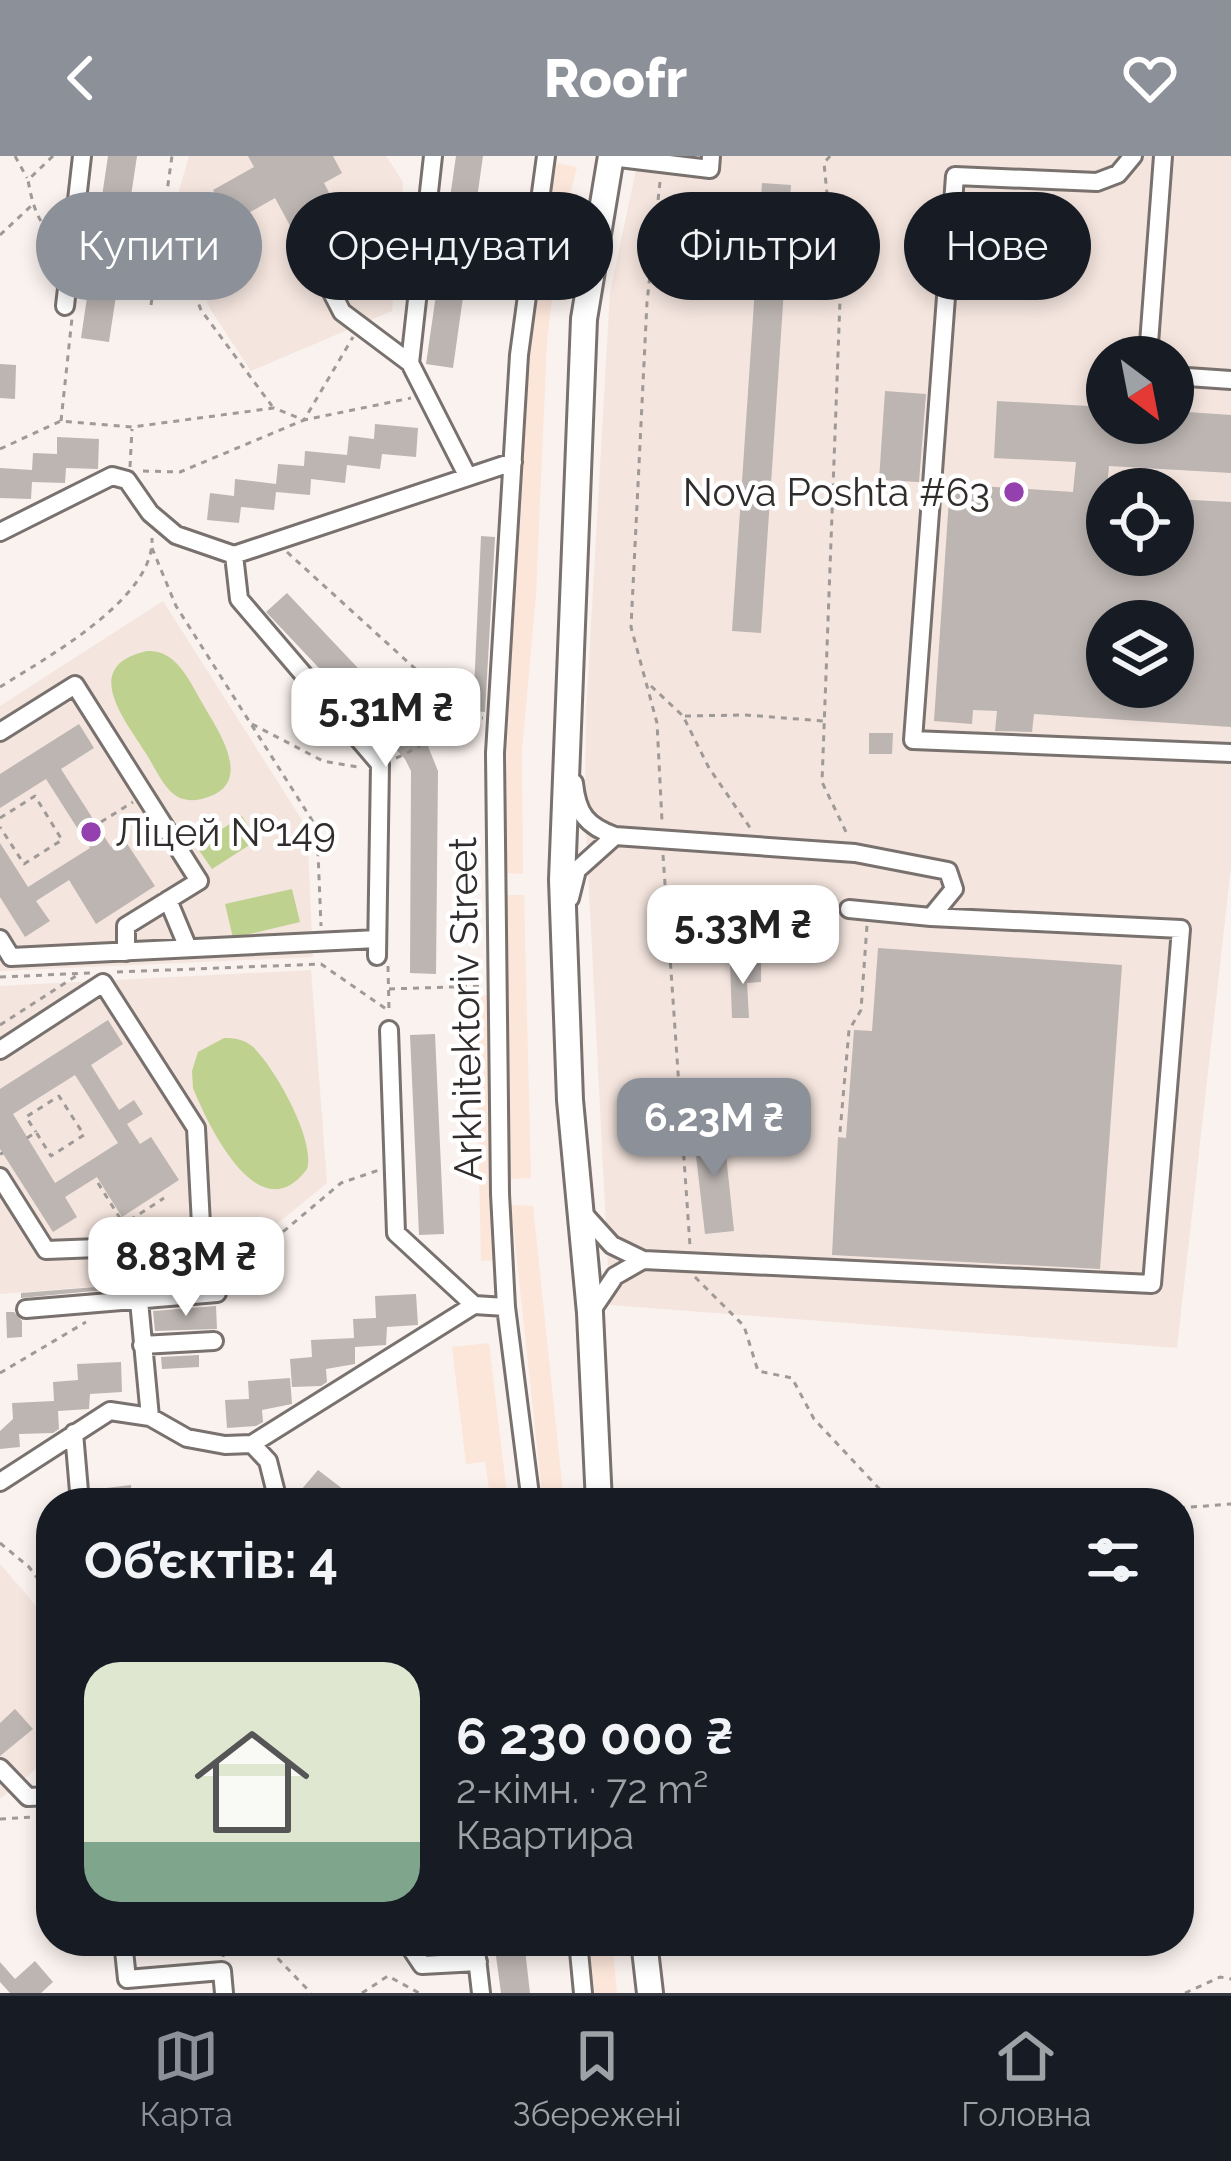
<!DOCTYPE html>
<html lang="uk">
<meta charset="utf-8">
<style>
body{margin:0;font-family:Raleway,sans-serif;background:#20242c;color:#f1f3f6;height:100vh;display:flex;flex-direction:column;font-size:45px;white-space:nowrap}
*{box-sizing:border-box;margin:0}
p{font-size:39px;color:#9ea1a6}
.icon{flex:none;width:66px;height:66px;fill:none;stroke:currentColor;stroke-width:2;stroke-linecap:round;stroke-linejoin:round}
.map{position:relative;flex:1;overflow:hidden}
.drawer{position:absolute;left:36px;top:1332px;width:1158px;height:468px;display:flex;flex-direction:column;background:#171b24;border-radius:48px;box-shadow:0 6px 18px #0003}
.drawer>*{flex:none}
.banner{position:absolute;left:36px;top:36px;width:1161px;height:108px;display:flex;gap:24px}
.needle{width:78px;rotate:148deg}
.buttons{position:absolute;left:1086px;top:180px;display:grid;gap:24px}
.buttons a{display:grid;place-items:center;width:108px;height:108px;border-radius:50%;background:#171b24;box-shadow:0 6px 18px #0003;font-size:60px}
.price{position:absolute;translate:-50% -102px;padding:0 27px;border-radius:24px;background:#fff;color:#222;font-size:39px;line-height:78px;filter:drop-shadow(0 3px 6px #0008)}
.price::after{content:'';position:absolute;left:50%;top:72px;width:36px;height:27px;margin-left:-18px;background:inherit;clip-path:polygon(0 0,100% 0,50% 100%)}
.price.selected{background:#8c9099;color:#fff}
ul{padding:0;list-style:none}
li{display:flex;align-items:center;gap:36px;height:300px;padding:0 48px}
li+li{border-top:3px solid #363941}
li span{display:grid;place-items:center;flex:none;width:336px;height:240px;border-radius:36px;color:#555}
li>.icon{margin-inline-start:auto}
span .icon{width:144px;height:144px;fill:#fffc;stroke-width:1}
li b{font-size:51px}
h2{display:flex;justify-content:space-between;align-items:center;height:144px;padding:0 48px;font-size:51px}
.tag{padding:0 42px;border-radius:54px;background:#171b24;box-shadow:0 6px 18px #0003;font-size:42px;line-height:108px}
.tag.selected{background:#8c9099;color:#fff}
header{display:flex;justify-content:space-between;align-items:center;height:156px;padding:0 48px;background:#8c9099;color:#fff;font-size:54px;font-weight:800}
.menu{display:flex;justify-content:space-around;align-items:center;height:168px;border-top:3px solid #363941;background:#171b24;font-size:33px;color:#9ea1a6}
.menu a{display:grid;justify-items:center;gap:6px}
.menu .selected{color:#8c9099}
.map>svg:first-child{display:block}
</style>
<header><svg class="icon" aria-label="back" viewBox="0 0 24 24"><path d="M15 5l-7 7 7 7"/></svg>Roofr<svg class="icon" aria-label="heart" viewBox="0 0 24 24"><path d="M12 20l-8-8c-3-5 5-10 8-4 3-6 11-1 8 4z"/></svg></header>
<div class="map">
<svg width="1231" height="1837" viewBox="0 0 1231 1837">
<rect width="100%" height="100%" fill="#faf2ee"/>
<path fill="#f4e5de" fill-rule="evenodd" d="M 189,0 L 386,0 L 403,26 L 392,155 L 251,215 L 210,153 L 172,59 Z
M 639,0 L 1231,0 L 1231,711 L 1177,1192 L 610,1149 L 585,655 L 586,556 L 610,136 ZM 1107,201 L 1173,201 L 1173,267 L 1107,267 ZM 1107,333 L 1173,333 L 1173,399 L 1107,399 ZM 1107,465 L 1173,465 L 1173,531 L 1107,531 Z
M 163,445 L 307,672 L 313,801 L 0,815 L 0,550 Z
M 311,814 L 327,1027 L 212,1121 L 0,1138 L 0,830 Z
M 0,1408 L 51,1467 L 51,1600 L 0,1643 Z"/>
<path fill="#fce5d9" d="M 557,7 L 577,11 L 559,83 L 547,185 L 536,439 L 522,595 L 523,718 L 506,717 L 507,593 L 526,227 L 544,74 Z
M 503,739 L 524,739 L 531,1022 L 510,1023 Z
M 491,839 L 498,1104 L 481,1105 L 475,840 Z
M 511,1049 L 533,1050 L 564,1347 L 543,1347 Z
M 489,1187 L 508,1347 L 491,1347 L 485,1306 L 466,1308 L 452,1191 Z
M 589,1785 L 612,1785 L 617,1837 L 595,1837 Z"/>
<path fill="#bfd18f" d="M 147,495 C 158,495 164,497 173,504 C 186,515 195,535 204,550 C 219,576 255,628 205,642 C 197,645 185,645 178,641 C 163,633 154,609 145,596 C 124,562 80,510 147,495 Z
M 242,660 L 257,684 L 212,713 L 196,690 Z
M 292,733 L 300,766 L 233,782 L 225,748 Z
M 224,882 C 235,882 243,883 252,890 C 274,910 316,984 307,1013 C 259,1078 208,969 193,932 L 192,915 L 198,896 Z"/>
<path fill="#bcb5b2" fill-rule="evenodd" d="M 108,0 L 137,0 L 109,186 L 81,182 Z
M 248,0 L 333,0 L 342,17 L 324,27 L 335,48 L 355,37 L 371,66 L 329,89 L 322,76 L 300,88 L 275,42 L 231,67 L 213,34 L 254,11 Z
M 456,0 L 483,0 L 453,212 L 426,208 Z
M 762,27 L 791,29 L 761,477 L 732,475 Z
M 0,208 L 16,209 L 15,243 L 0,242 Z
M 885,235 L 926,238 L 919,326 L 879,324 Z
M 997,245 L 1107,251 L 1107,267 L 1173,267 L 1173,255 L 1231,259 L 1231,317 L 1109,310 L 1107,333 L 1107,399 L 1173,399 L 1173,343 L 1231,346 L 1231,571 L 1034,558 L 1032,576 L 995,575 L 997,555 L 973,554 L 972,568 L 934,565 L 950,328 L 1073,336 L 1076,306 L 994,302 ZM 1107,465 L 1173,465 L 1173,531 L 1107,531 Z
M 375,268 L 418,272 L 416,301 L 382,298 L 380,313 L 347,309 L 345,327 L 311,323 L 310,339 L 276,336 L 274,354 L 241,351 L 239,367 L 207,364 L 210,337 L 234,340 L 235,323 L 276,328 L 278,308 L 304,310 L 305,295 L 347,299 L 349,280 L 374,283 Z
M 57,281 L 99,283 L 98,313 L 66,312 L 65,327 L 32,326 L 31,343 L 0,342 L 0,312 L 32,314 L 33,297 L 57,298 Z
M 481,380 L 495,381 L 485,556 L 473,555 Z
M 287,437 L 425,583 L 438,615 L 436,818 L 410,817 L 411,615 L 405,603 L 266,456 Z
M 79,568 L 94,592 L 61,613 L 111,691 L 124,683 L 155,730 L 96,768 L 69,724 L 36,745 L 50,765 L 25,781 L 0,741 L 0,687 L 28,731 L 90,692 L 46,623 L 0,652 L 0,618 Z
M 869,577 L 893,577 L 892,598 L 869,598 Z
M 878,792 L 1122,809 L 1100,1113 L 832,1099 L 838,981 L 846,982 L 854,874 L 872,875 Z
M 761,807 L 761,826 L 747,827 L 749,862 L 732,862 L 730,808 Z
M 108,864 L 123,888 L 91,909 L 119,954 L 134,944 L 143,958 L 127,968 L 140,988 L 151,981 L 179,1024 L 122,1061 L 97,1021 L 65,1041 L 77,1061 L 53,1076 L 0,993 L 0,933 ZM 75,919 L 118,987 L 55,1027 L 13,958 Z
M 435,878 L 444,1078 L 419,1079 L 410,879 Z
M 723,970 L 734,1075 L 705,1078 L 693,973 Z
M 123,1113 L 125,1132 L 21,1142 L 21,1137 L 96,1131 L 94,1115 Z
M 416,1138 L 418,1169 L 387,1171 L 386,1189 L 355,1191 L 355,1208 L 326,1213 L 327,1226 L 321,1230 L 292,1231 L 290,1203 L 312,1201 L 311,1184 L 354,1182 L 353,1163 L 376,1162 L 375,1140 Z
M 216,1150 L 217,1173 L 155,1175 L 153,1155 Z
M 6,1156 L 14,1156 L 22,1165 L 22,1181 L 7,1182 Z
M 199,1199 L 199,1211 L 162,1213 L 161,1201 Z
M 121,1206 L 122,1236 L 90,1238 L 89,1253 L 58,1255 L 59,1273 L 53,1277 L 19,1278 L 20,1291 L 0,1293 L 0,1275 L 13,1263 L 12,1247 L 54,1245 L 53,1226 L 78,1224 L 77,1208 Z
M 290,1222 L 292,1248 L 262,1254 L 263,1266 L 256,1270 L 227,1272 L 225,1244 L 249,1243 L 248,1225 Z
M 318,1314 L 361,1347 L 318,1347 L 301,1334 Z
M 131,1329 L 132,1347 L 107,1347 L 106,1332 Z
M 15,1553 L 33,1573 L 0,1600 L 0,1567 Z
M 494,1785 L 524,1785 L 530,1837 L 501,1837 Z
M 35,1805 L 53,1826 L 41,1837 L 10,1837 L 0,1826 L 0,1806 L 15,1823 Z"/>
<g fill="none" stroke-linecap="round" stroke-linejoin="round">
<g stroke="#78716e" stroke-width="22">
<path id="minor" d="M 433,0 L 410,207 L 467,319
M 1133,0 L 1118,18 L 1097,26 L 955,20 L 913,584 L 1231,597
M 611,1 L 710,13 L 711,0
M 314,102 L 342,156 L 410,207
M 65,150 L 82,0
M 1148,201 L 1163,0
M 1173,220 L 1231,224
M 0,376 L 112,320 L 127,324 L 150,357 L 176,379 L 234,399 L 513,306
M 234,399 L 239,443 L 380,608 L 377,800
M 0,576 L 75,529 L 199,725 L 126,770 L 126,796
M 615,680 L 855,697 L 948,715 L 954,733 L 931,761 L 849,753
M 570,742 L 577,714 L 615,680 C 587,670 577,658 574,627
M 168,744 L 188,792
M 0,783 L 11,801 L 377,783
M 389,874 L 396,1077 L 474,1149 L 506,1151
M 0,894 L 103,827 L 196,972 L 202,1088 L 46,1094 L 0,1021
M 583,1057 L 612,1089 L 643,1104 L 1152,1128 L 1181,773 L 931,761
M 134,1092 L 150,1261
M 26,1153 L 217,1137
M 590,1157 L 615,1120 L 643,1104
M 142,1189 L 214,1185
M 74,1277 L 80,1347
M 252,1288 L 268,1305 L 277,1341 L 285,1347
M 0,1326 L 110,1255 L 150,1261 L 187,1282 L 225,1289 L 252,1288 L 474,1149
M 531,1347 L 506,1151 L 500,1038 L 495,597 L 519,199 L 546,0
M 0,1612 L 28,1641 L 51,1640
M 123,1785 L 127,1823 L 222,1815 L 224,1837
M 406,1785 L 422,1809 L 478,1806
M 475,1785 L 481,1837
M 578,1785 L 583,1837"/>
</g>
<g stroke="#78716e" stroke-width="30">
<path id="highway" d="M 599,1347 L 590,1157 L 570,944 L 562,724 L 584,163 L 611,0
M 644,1785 L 650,1837"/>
</g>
<path stroke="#9f9a97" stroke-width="3" stroke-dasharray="6 6" stroke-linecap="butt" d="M 15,0 L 27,22
M 53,0 L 28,24 C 32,47 37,65 54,82
M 830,0 L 824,7 L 828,48 L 843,64 L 822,626 L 848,680
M 660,26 L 647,146 L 631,471 L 657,567 L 662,665
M 164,59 L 201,154 L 272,250
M 0,79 L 31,50
M 151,149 L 172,0
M 61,265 L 72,162
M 0,293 L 61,265 L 132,271 L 274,252 L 304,264 L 411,242
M 130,311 L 132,273
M 143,315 L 180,316 L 304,264 L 353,181
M 152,392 L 176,450 L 317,672 L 321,770
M 287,396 L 466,559
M 651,530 L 683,560 L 709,612 L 751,673
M 0,531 C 44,503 155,443 152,382
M 685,560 L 746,559 L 823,565
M 252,568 L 323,605 L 358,611
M 396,602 C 425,591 453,560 483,562
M 0,662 L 35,640 L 62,684 L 24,708 L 0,671
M 101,666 L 133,646
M 663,699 L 690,1090
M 388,810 L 389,854
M 117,816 L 321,808 L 389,855
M 0,821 L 90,817
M 389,833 L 484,830
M 0,869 L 79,818
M 840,976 L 849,874 L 861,854 L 867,769
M 27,982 L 36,976 L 51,1000 L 84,979 L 59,940 L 26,961 L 36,976
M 0,998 L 3,997
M 98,1027 L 123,1067
M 125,1073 L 124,1068 L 164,1042
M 695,1121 L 744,1170 L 758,1215 L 792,1222 L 814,1263 L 888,1342 L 897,1347
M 228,1122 L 341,1027 L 379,1014
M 0,1217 L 86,1166
M 1179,1352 L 1231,1348
M 0,1387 L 29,1411 L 51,1440
M 0,1663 L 51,1660
M 261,1785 L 311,1837
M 223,1801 L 225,1785
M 362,1837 L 388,1820 L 419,1837
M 1185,1837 L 1220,1821 L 1231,1823"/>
<use href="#minor" stroke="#fff" stroke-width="16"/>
<use href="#highway" stroke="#fff" stroke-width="24"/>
</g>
<g fill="#9440af" stroke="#fff" stroke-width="4.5">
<circle cx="1014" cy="336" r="12"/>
<circle cx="91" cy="676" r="12"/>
</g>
<g text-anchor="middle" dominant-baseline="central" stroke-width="9" stroke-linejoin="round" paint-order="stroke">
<g font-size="39" fill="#302d2c" stroke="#fff" text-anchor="end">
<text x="990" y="336">Nova Poshta #63</text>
<text x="115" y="676" text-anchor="start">Ліцей №149</text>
</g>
<g font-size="39" fill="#302d2c" stroke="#fff">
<text transform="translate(465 853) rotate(-91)">Arkhitektoriv Street</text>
</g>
</g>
</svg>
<div class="buttons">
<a><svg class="needle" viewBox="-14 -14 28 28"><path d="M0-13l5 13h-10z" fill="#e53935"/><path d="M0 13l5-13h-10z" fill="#9ea1a6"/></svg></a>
<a><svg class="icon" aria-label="locate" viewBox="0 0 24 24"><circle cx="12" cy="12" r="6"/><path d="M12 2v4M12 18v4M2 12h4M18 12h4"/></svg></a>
<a><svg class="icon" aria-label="layers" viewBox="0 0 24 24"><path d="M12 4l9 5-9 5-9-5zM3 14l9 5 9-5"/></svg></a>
</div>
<b class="price" style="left:386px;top:614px">5.31M ₴</b>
<b class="price" style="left:743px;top:831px">5.33M ₴</b>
<b class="price selected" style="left:714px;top:1024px">6.23M ₴</b>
<b class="price" style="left:186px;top:1163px">8.83M ₴</b>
<div class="banner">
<a class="tag selected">Купити</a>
<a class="tag">Орендувати</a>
<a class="tag">Фільтри</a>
<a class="tag">Нове</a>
</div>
<section class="drawer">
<h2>Об’єктів: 4<svg class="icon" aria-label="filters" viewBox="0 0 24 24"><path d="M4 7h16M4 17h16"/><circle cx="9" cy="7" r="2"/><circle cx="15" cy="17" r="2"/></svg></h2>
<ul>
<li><span style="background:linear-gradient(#dfe7d0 75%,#7fa58c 0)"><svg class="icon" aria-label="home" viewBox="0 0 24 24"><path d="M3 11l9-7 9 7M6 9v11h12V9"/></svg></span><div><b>6 230 000 ₴</b><p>2-кімн. · 72 m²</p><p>Квартира</p></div></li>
</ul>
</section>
</div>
<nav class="menu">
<a class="selected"><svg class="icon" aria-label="map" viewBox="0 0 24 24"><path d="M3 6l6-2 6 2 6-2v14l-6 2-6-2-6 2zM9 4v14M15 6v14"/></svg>Карта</a>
<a><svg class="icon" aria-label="saved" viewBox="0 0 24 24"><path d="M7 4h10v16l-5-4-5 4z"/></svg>Збережені</a>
<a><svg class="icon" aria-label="home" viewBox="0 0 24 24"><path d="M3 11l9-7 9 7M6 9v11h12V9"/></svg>Головна</a>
</nav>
